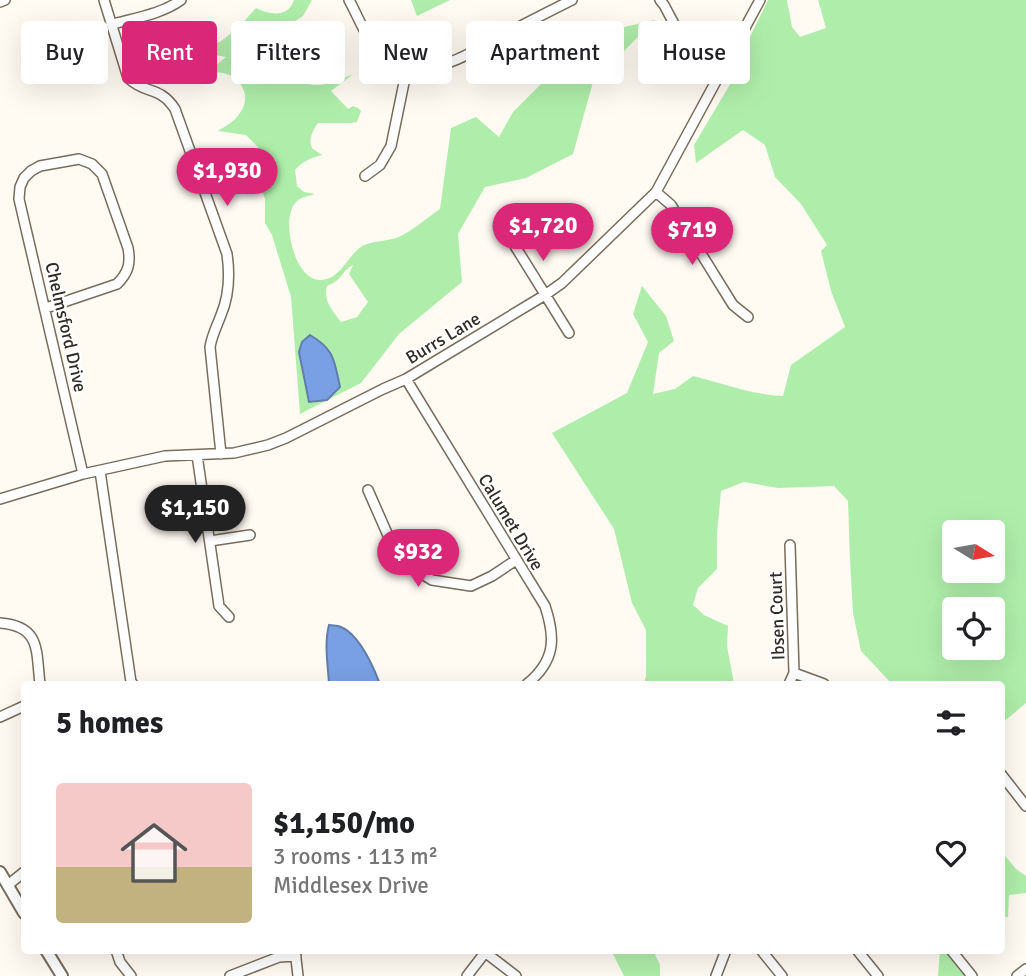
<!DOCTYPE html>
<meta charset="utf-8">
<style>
body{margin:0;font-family:Signika,sans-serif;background:#f2f2f2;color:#202124;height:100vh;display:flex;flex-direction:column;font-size:26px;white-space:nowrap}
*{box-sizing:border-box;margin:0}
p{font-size:23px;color:#757577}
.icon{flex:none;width:38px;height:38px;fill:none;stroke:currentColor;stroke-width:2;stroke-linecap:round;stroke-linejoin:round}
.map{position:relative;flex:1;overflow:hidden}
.details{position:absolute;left:21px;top:681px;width:984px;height:273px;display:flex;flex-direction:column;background:#fff;border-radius:7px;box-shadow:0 7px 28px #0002}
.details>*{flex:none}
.banner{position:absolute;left:21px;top:21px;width:985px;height:63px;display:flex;gap:14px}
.needle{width:46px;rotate:101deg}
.tools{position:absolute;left:942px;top:520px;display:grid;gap:14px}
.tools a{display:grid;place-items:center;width:63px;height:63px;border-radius:7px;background:#fff;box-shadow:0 7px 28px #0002;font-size:35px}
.price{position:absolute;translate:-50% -60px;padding:0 16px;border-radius:24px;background:#db2777;color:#fff;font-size:23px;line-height:46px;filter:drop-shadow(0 2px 4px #0008)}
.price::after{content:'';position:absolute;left:50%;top:42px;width:21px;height:16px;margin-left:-10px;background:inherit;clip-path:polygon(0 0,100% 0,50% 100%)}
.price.on{background:#222;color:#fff}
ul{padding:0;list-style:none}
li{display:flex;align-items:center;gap:21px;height:175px;padding:0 35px}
li span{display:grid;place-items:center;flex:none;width:196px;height:140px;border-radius:7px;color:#555}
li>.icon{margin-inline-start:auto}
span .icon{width:84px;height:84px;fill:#fffc;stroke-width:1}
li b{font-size:30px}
h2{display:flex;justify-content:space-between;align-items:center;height:84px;padding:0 35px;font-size:30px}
.tag{padding:0 24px;border-radius:7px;background:#fff;box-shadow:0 7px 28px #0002;font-size:24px;line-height:63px}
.tag.on{background:#db2777;color:#fff}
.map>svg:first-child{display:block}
</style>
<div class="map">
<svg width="1026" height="976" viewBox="0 0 1026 976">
<rect width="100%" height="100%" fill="#fffaf2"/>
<path fill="#afeeaa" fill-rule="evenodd" d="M 294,0 L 312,0 L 303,16 L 295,21 L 318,39 L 331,40 C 318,47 298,58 303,76 C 305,82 308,85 315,85 C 326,86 341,78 352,75 L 331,91 L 348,109 L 353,106 L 358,108 L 361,111 L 357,122 L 350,123 L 318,123 C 313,129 307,142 313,149 C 314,150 322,155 323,155 C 312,157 303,161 295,170 L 297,186 L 304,192 L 315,194 C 309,196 300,197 296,202 C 280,218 294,279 319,280 C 341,281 348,253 364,245 C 374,241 386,241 396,238 C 410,233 428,217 440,209 L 451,128 L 476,117 L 499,137 L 513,112 L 550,75 L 624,27 L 655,20 L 593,82 L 573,154 L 526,178 L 485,187 L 458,234 L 462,282 L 399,334 L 361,383 L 300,414 L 291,297 L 272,235 L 265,223 L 265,199 L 263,193 L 247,190 L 256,183 L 261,159 L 258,147 L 246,135 L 218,131 C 226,126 235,121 240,113 C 252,97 242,77 223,73 C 216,71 208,73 200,74 L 214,67 L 226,57 L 199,52 L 187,52 L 220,42 L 239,27 L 256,8 C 270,15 288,18 294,0 ZM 353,265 L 349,274 L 368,302 L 357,317 L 341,322 C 332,310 323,301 327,286 C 343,280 341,271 353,265 Z
M 411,0 L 450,0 L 417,16 Z
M 768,0 L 787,0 L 792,27 L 800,37 L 826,28 L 818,0 L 1026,0 L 1026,703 L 1001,724 L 1001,684 L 892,684 L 861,651 L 853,613 L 850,560 L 848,501 L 834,486 L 778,488 L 744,482 L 721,491 L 717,534 L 717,569 L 698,588 L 693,605 L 704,615 L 728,626 L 727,646 L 734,684 L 644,684 L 646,676 L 646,630 L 632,603 L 614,529 L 552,433 L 627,393 L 648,342 L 633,314 L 642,286 L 666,316 L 674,341 L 659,353 L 653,394 L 675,389 L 693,376 C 723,383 752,395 783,396 L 791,365 L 845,327 L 831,291 L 821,251 L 827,245 L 801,204 L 775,177 L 765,145 L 743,130 L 696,163 L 694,145 L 735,76 L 745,47 ZM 992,532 L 992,570 L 954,570 L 954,532 ZM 992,609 L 992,648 L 954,648 L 954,609 Z
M 1001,851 L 1016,869 L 1026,876 L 1026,893 L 1009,895 L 1008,917 L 1001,917 Z
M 611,950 L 653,950 L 660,965 L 660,976 L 624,976 Z
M 940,950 L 944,950 L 964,976 L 938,976 Z"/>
<path fill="#79a0e5" stroke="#637dab" stroke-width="2" d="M 310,335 C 335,350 334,360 340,387 L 327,400 L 309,402 L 299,352 L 302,342 Z
M 329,625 C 333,626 337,625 341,627 C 360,635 373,666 380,684 L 329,684 C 328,665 324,644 329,625 Z"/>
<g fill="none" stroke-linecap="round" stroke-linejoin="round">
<g stroke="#786c5b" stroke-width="12">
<path id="minor" d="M 104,0 L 128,78 C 146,95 159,85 175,109 L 227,254 C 230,275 229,296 221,315 C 217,326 212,335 210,347 L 221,454
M 349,0 C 360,20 367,43 386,58 C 397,67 412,70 427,68 C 453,65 477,49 500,37 C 524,24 548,12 572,0
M 660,0 L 664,5 L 687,48 L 697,60 L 719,75
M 0,2 L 5,0
M 113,24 C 135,18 162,14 181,0
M 365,176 L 380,165 L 391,146 L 407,68
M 656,192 L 671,205 L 733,305 L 748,317
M 515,246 L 569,333
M 46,308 L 117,284 C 128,273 131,264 128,248 L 102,174 L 92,164 L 79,159 L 40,166 L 31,171 L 24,178 L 20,187 L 19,199 L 83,474
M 406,379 L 545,606 C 556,639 555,661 527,684
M 197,455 L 219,606 L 229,617
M 100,471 L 131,682 L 133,684
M 368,490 L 390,540 L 409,566 L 432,580 L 471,586 L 492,576 L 516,560
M 0,499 L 83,474 L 165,456 L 234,453 L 268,445 L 286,438 L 383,389 L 406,379 L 545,295 L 562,283 L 656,192 L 760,0
M 210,541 L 250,535
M 0,623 C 41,626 36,651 40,684
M 794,673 L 824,684
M 789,684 L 794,673 L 790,545
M 0,717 L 24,706
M 1001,774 L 1026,806
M 8,885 L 24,872
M 116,950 L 120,962 L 131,976
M 295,950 L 298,976
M 482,950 L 516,976
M 761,950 L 782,976
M 857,950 L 878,976
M 951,950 L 972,976
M 230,976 L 279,957 L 296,956
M 467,976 L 487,950
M 716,976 L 726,950
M 1017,976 L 1026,969"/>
</g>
<g stroke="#786c5b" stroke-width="14">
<path id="major" d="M 0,872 L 24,913
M 46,950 L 62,976"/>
</g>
<use href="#minor" stroke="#fff" stroke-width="9"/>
<use href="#major" stroke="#fff" stroke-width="10"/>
</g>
<g text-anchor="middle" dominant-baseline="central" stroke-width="5" stroke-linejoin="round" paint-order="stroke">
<g font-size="18" fill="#302b24" stroke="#fff">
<text transform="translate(66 327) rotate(77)">Chelmsford Drive</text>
<text transform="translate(443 338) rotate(-31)">Burrs Lane</text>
<text transform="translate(511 522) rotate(59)">Calumet Drive</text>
<text transform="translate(777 616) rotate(-92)">Ibsen Court</text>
</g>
</g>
</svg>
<div class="tools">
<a><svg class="needle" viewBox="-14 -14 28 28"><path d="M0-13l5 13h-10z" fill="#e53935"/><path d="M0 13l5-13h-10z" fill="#757577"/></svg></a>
<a><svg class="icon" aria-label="locate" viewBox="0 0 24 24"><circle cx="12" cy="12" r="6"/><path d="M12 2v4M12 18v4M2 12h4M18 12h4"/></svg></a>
</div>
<b class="price" style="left:227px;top:208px">$1,930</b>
<b class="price" style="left:543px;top:263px">$1,720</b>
<b class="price" style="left:692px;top:267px">$719</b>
<b class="price on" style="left:195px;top:545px">$1,150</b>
<b class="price" style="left:418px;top:589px">$932</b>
<div class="banner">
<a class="tag">Buy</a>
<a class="tag on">Rent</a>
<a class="tag">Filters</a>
<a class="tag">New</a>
<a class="tag">Apartment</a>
<a class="tag">House</a>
</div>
<section class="details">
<h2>5 homes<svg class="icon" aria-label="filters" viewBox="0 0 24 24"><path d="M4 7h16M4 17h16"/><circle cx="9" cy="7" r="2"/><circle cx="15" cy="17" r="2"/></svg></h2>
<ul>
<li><span style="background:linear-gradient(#f6c9c9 60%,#c2b280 0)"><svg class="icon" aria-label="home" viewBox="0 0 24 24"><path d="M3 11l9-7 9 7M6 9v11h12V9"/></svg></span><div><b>$1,150/mo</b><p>3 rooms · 113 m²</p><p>Middlesex Drive</p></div><svg class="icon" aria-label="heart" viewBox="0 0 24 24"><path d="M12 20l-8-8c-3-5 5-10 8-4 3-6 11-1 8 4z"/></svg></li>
</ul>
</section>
</div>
